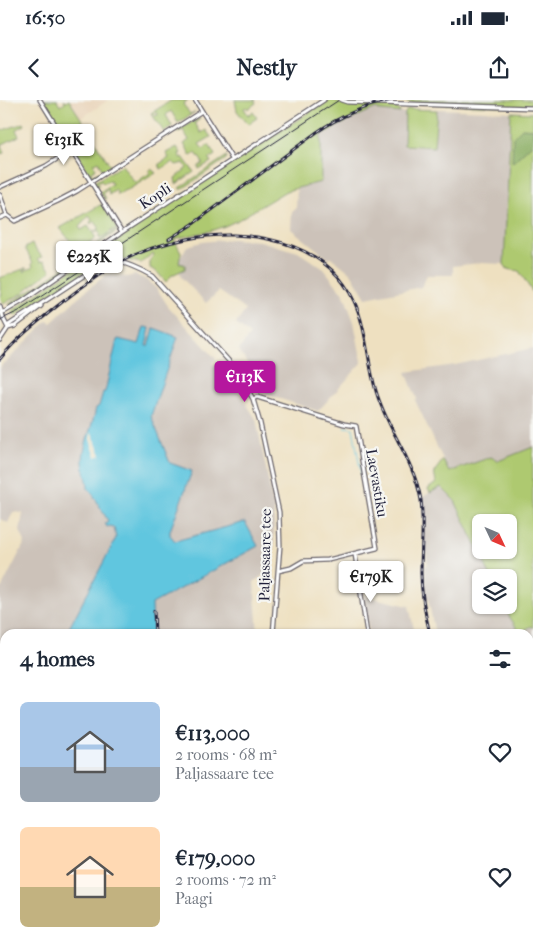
<!DOCTYPE html>
<meta charset="utf-8">
<style>
body{margin:0;font-family:"IM FELL French Canon",serif;background:#f2f2f3;color:#1f2937;height:100vh;display:flex;flex-direction:column;font-size:19px;white-space:nowrap}
*{box-sizing:border-box;margin:0}
p{font-size:16px;color:#747a83}
.icon{flex:none;width:28px;height:28px;fill:none;stroke:currentColor;stroke-width:2;stroke-linecap:round;stroke-linejoin:round}
.map{position:relative;flex:1;overflow:hidden}
.drawer{position:absolute;left:0px;top:529px;width:534px;height:321px;display:flex;flex-direction:column;background:#fff;border-radius:15px 15px 0 0;box-shadow:0 1px 4px #0004}
.drawer>*{flex:none}
.needle{width:32px;rotate:134deg}
.tools{position:absolute;left:472px;top:414px;display:grid;gap:10px}
.tools a{display:grid;place-items:center;width:45px;height:45px;border-radius:8px;background:#fff;box-shadow:0 1px 4px #0004;font-size:25px}
.price{position:absolute;translate:-50% -42px;padding:0 11px;border-radius:5px;background:#fff;color:#222;font-size:16px;line-height:32px;filter:drop-shadow(0 1px 2px #0008)}
.price::after{content:'';position:absolute;left:50%;top:30px;width:15px;height:11px;margin-left:-8px;background:inherit;clip-path:polygon(0 0,100% 0,50% 100%)}
.price.on{background:#b5179e;color:#fff}
ul{padding:0;list-style:none}
li{display:flex;align-items:center;gap:15px;height:125px;padding:0 20px}
li span{display:grid;place-items:center;flex:none;width:140px;height:100px;border-radius:8px;color:#555}
li>.icon{margin-inline-start:auto}
span .icon{width:60px;height:60px;fill:#fffc;stroke-width:1}
li b{font-size:21px}
h2{display:flex;justify-content:space-between;align-items:center;height:60px;padding:0 20px;font-size:21px}
.status{display:flex;justify-content:space-between;align-items:center;height:35px;padding:0 25px;background:#fff;direction:ltr}
.status svg{height:14px;fill:currentColor}
header{display:flex;justify-content:space-between;align-items:center;height:65px;padding:0 20px;background:#fff;font-size:22px;font-weight:800}
.map>svg:first-child{display:block}
</style>
<div class="status"><b>16:50</b><svg viewBox="0 0 49 12"><path d="M0 12V9h3v3zM5 12V6h3v6zM10 12V3h3v9zM15 12V0h3v12zM26 1h20v11H26zM47 4h2v5h-2z"/></svg></div>
<header><svg class="icon" aria-label="back" viewBox="0 0 24 24"><path d="M15 5l-7 7 7 7"/></svg>Nestly<svg class="icon" aria-label="share" viewBox="0 0 24 24"><path d="M12 15V3M7 8l5-5 5 5M5 13v7h14v-7"/></svg></header>
<div class="map">
<svg width="533" height="849" viewBox="0 0 533 849">
<rect width="100%" height="100%" fill="#f6f6f2"/>
<filter id="ink" filterUnits="userSpaceOnUse"><feTurbulence type="fractalNoise" baseFrequency=".02" numOctaves="2"/><feDisplacementMap in="SourceGraphic" scale="10" xChannelSelector="R" yChannelSelector="G"/><feConvolveMatrix kernelMatrix="1 2 1 2 8 2 1 2 1" color-interpolation-filters="sRGB"/></filter>
<filter id="wash" filterUnits="userSpaceOnUse"><feTurbulence type="fractalNoise" baseFrequency=".0096" numOctaves="4" result="noise"/><feDisplacementMap in="SourceGraphic" scale="20" xChannelSelector="R" yChannelSelector="G"/><feGaussianBlur stdDeviation="1.12" result="paint"/><feColorMatrix in="noise" values="0 0 0 0 0 0 0 0 0 0 0 0 0 0 0 0 0 1.4 0 .05"/><feComposite in="paint" operator="in"/></filter>
<g filter="url(#wash)">
<rect width="100%" height="100%" fill="#eee0c0"/>
<path fill="#e9d3b8" d="M 69,0 L 107,0 L 107,1 L 81,18 Z"/>
<path fill="#ccc2b9" d="M 376,8 L 381,11 L 405,13 L 404,46 L 434,47 L 437,9 L 511,12 L 504,164 L 480,163 L 453,166 L 453,175 L 427,175 L 421,187 L 366,198 L 351,173 L 331,157 L 329,159 L 291,129 L 292,111 L 296,109 L 297,87 L 321,82 L 321,36 L 358,16 Z
M 232,139 L 260,141 L 298,152 L 324,169 L 344,195 L 354,222 L 362,263 L 318,311 L 265,294 L 239,250 L 250,235 L 236,224 L 246,210 L 219,191 L 206,203 L 181,177 L 178,162 L 187,146 L 202,142 Z
M 106,175 L 127,177 L 135,175 L 145,179 L 157,189 L 168,206 L 216,259 L 212,263 L 215,266 L 219,263 L 224,269 L 256,319 L 274,409 L 274,445 L 271,469 L 254,482 L 258,534 L 153,534 L 151,505 L 170,494 L 174,441 L 170,435 L 169,432 L 170,364 L 151,316 L 178,237 L 153,229 L 149,246 L 146,246 L 150,228 L 144,227 L 139,244 L 118,239 L 105,293 L 102,293 L 99,306 L 96,308 L 83,358 L 88,380 L 88,389 L 91,391 L 110,426 L 114,428 L 116,438 L 66,534 L 5,534 L 5,650 L 0,659 L 0,491 L 25,442 L 20,431 L 23,413 L 13,412 L 8,423 L 0,419 L 0,268 L 4,262 L 7,264 L 6,262 L 47,221 L 51,223 L 84,192 Z
M 533,248 L 533,347 L 498,361 L 491,357 L 449,372 L 415,300 L 417,299 L 406,272 L 455,265 Z
M 441,386 L 455,401 L 491,477 L 481,478 L 481,505 L 502,505 L 520,533 L 531,526 L 533,528 L 533,588 L 529,590 L 529,534 L 435,534 L 426,487 L 425,466 L 428,465 L 424,441 L 423,397 Z
M 364,496 L 409,506 L 415,534 L 369,534 Z
M 529,628 L 533,632 L 533,849 L 468,849 L 468,845 L 529,845 Z
M 177,845 L 298,845 L 299,849 L 177,849 Z
M 402,845 L 444,845 L 444,849 L 396,849 L 396,847 Z"/>
<path fill="#aec970" stroke="#687656" fill-rule="evenodd" d="M 46,0 L 58,0 L 57,1 L 60,6 L 65,2 L 64,0 L 66,2 L 69,0 L 87,28 L 86,30 L 87,30 L 89,36 L 91,35 L 99,48 L 98,49 L 100,49 L 111,67 L 103,72 L 98,61 L 93,64 L 96,68 L 90,72 L 93,76 L 99,72 L 100,74 L 91,78 L 44,1 Z
M 172,0 L 188,0 L 183,4 L 190,14 L 195,12 L 178,23 L 171,11 L 166,15 L 172,26 L 164,32 L 153,16 L 158,15 L 157,12 L 152,15 L 151,13 Z
M 235,0 L 256,0 L 255,1 L 256,3 L 248,9 L 246,7 L 244,8 L 248,15 L 253,12 L 257,18 L 248,24 L 237,11 Z
M 328,0 L 334,0 L 339,3 L 348,5 L 361,4 L 396,7 L 399,10 L 400,13 L 381,11 L 376,8 L 358,16 L 321,35 L 321,82 L 286,91 L 238,120 L 225,126 L 210,131 L 174,139 L 181,152 L 179,163 L 185,165 L 185,169 L 172,175 L 166,182 L 157,172 L 150,168 L 150,160 L 154,155 L 153,153 L 141,163 L 117,158 L 107,158 L 15,216 L 12,211 L 142,121 Z
M 401,0 L 533,0 L 533,7 L 411,3 Z
M 408,9 L 437,10 L 434,47 L 404,45 L 405,13 Z
M 511,12 L 533,13 L 533,193 L 519,171 L 507,169 L 504,164 Z
M 199,18 L 200,19 L 195,23 L 201,33 L 206,30 L 211,37 L 199,44 L 203,49 L 209,45 L 215,55 L 209,59 L 211,62 L 199,69 L 198,67 L 203,63 L 196,53 L 191,56 L 184,44 L 189,40 L 183,30 L 177,33 L 176,32 Z
M 24,23 L 25,25 L 16,30 L 19,36 L 1,45 L 4,53 L 0,54 L 0,31 Z
M 177,47 L 181,53 L 179,54 L 181,58 L 183,57 L 194,72 L 176,84 L 175,78 L 187,68 L 184,63 L 176,65 L 173,62 L 161,69 L 159,64 L 169,58 L 166,53 Z
M 227,56 L 226,59 L 181,90 L 179,88 Z
M 122,65 L 135,83 L 150,73 L 149,71 L 151,69 L 156,73 L 126,91 L 125,90 L 118,95 L 116,90 L 109,95 L 108,89 L 103,93 L 106,99 L 105,100 L 100,92 L 112,84 L 110,81 L 103,83 L 101,81 L 97,83 L 99,86 L 97,87 L 94,82 Z
M 102,104 L 117,127 L 100,139 L 98,136 L 100,135 L 98,131 L 95,133 L 93,131 L 96,131 L 99,127 L 94,121 L 91,124 L 90,122 L 92,120 L 89,116 L 79,127 L 81,130 L 88,126 L 96,138 L 78,151 L 60,128 Z
M 117,129 L 118,130 L 60,173 L 10,206 L 9,204 L 59,171 Z
M 32,144 L 42,157 L 38,159 L 41,162 L 44,161 L 51,171 L 24,191 L 25,192 L 3,204 L 0,197 L 2,194 L 0,189 L 0,178 L 23,169 L 25,172 L 26,171 L 24,168 L 26,168 L 27,170 L 33,167 L 32,164 L 33,163 L 25,148 Z
M 533,347 L 533,528 L 531,526 L 520,533 L 502,505 L 509,505 L 509,478 L 491,477 L 455,401 L 441,387 L 430,393 L 428,389 L 436,383 L 434,372 L 443,360 L 449,372 L 491,357 L 498,361 ZM 509,422 L 509,450 L 481,450 L 481,422 Z
M 533,588 L 533,619 L 529,615 L 529,590 Z
M 529,701 L 533,705 L 533,733 L 529,730 Z
M 529,787 L 533,790 L 533,811 L 530,814 L 529,813 Z
M 305,845 L 402,845 L 397,847 L 396,849 L 307,849 Z"/>
<path fill="#8aad62" stroke="#56684e" d="M 522,28 L 533,29 L 533,43 L 512,63 L 513,37 Z"/>
<path fill="#61c6df" stroke="#42748d" d="M 144,227 L 150,228 L 146,246 L 149,246 L 154,228 L 178,237 L 151,316 L 170,363 L 192,371 L 170,431 L 170,435 L 175,441 L 245,422 L 258,446 L 152,504 L 153,534 L 66,534 L 116,438 L 114,428 L 110,426 L 107,427 L 105,423 L 108,421 L 91,391 L 88,389 C 88,378 82,368 83,358 C 85,341 93,324 96,308 L 99,306 L 103,292 L 105,292 L 117,240 L 118,239 L 139,244 Z
M 5,650 L 5,845 L 177,845 L 177,849 L 0,849 L 0,659 Z
M 479,845 L 506,845 L 507,849 L 479,849 Z"/>
<path fill="#eee0c0" d="M 91,332 L 101,355 L 96,357 L 90,339 Z"/>
<g fill="none" stroke-linecap="round" stroke-linejoin="round">
<path stroke="#61c6df" stroke-width="1" d="M 345,327 L 353,328 L 365,396
M 472,849 L 472,845"/>
</g>
</g>
<g filter="url(#ink)">
<g fill="none" stroke-linecap="round" stroke-linejoin="round">
<g stroke="#69646a" stroke-width="5.5">
<path id="minor" d="M 40,0 L 122,132
M 195,0 L 232,59
M 341,0 L 347,2 L 533,8
M 0,87 L 46,66 L 71,50
M 0,95 L 7,115 L 15,121 L 58,101 L 77,91 L 202,11
M 0,118 L 7,115
M 0,207 L 4,220 L 8,228
M 0,213 L 6,211 L 23,201 L 122,132 L 324,0
M 7,226 L 100,165 C 103,163 108,161 112,161 C 123,161 142,170 152,176 L 236,269 L 253,299 L 260,323 L 279,412 L 280,446 L 273,534
M 8,228 L 15,226 L 41,206
M 0,240 L 8,228
M 253,299 L 257,297 L 344,324 L 356,326 L 377,448 L 328,460 L 303,461 L 291,468 L 278,471
M 355,454 L 367,534
M 529,618 L 533,622
M 304,845 L 305,849"/>
</g>
<use href="#minor" stroke="#fff" stroke-width="3"/>
<path stroke="#22223b" stroke-width="1" d="M 0,220 L 19,211 L 339,0"/>
<g stroke="#22223b" stroke-width="3">
<path id="rail" d="M 169,139 L 193,124 L 317,32 C 340,16 364,6 391,0
M 0,259 C 16,239 36,223 56,207 C 99,173 131,149 187,139 C 246,127 326,140 354,201 C 367,229 367,261 376,291 C 387,329 414,360 421,400 C 424,424 421,449 421,473 C 421,494 425,514 430,534
M 154,511 L 155,534
M 185,845 L 188,849
M 195,845 L 197,849
M 460,849 L 460,845"/>
</g>
<use href="#rail" stroke="#f6f6f2" stroke-width="1" stroke-dasharray="4" stroke-linecap="butt"/>
</g>
</g>
<g text-anchor="middle" dominant-baseline="central" stroke-width="4.5" stroke-linejoin="round" paint-order="stroke">
<g font-size="15" fill="#22223b" stroke="#f6f6f2">
<text transform="translate(155 96) rotate(-33)">Kopli</text>
<text transform="translate(377 383) rotate(80)">Laevastiku</text>
<text transform="translate(265 455) rotate(-89)">Paljassaare tee</text>
</g>
</g>
</svg>
<div class="tools">
<a><svg class="needle" viewBox="-14 -14 28 28"><path d="M0-13l5 13h-10z" fill="#e53935"/><path d="M0 13l5-13h-10z" fill="#747a83"/></svg></a>
<a><svg class="icon" aria-label="layers" viewBox="0 0 24 24"><path d="M12 4l9 5-9 5-9-5zM3 14l9 5 9-5"/></svg></a>
</div>
<b class="price" style="left:64px;top:66px">€131K</b>
<b class="price" style="left:89px;top:183px">€225K</b>
<b class="price on" style="left:245px;top:303px">€113K</b>
<b class="price" style="left:371px;top:503px">€179K</b>
<section class="drawer">
<h2>4 homes<svg class="icon" aria-label="filters" viewBox="0 0 24 24"><path d="M4 7h16M4 17h16"/><circle cx="9" cy="7" r="2"/><circle cx="15" cy="17" r="2"/></svg></h2>
<ul>
<li><span style="background:linear-gradient(#a9c7e8 65%,#9aa5b1 0)"><svg class="icon" aria-label="home" viewBox="0 0 24 24"><path d="M3 11l9-7 9 7M6 9v11h12V9"/></svg></span><div><b>€113,000</b><p>2 rooms · 68 m²</p><p>Paljassaare tee</p></div><svg class="icon" aria-label="heart" viewBox="0 0 24 24"><path d="M12 20l-8-8c-3-5 5-10 8-4 3-6 11-1 8 4z"/></svg></li>
<li><span style="background:linear-gradient(#ffd9b3 60%,#c2b280 0)"><svg class="icon" aria-label="home" viewBox="0 0 24 24"><path d="M3 11l9-7 9 7M6 9v11h12V9"/></svg></span><div><b>€179,000</b><p>2 rooms · 72 m²</p><p>Paagi</p></div><svg class="icon" aria-label="heart" viewBox="0 0 24 24"><path d="M12 20l-8-8c-3-5 5-10 8-4 3-6 11-1 8 4z"/></svg></li>
</ul>
</section>
</div>
